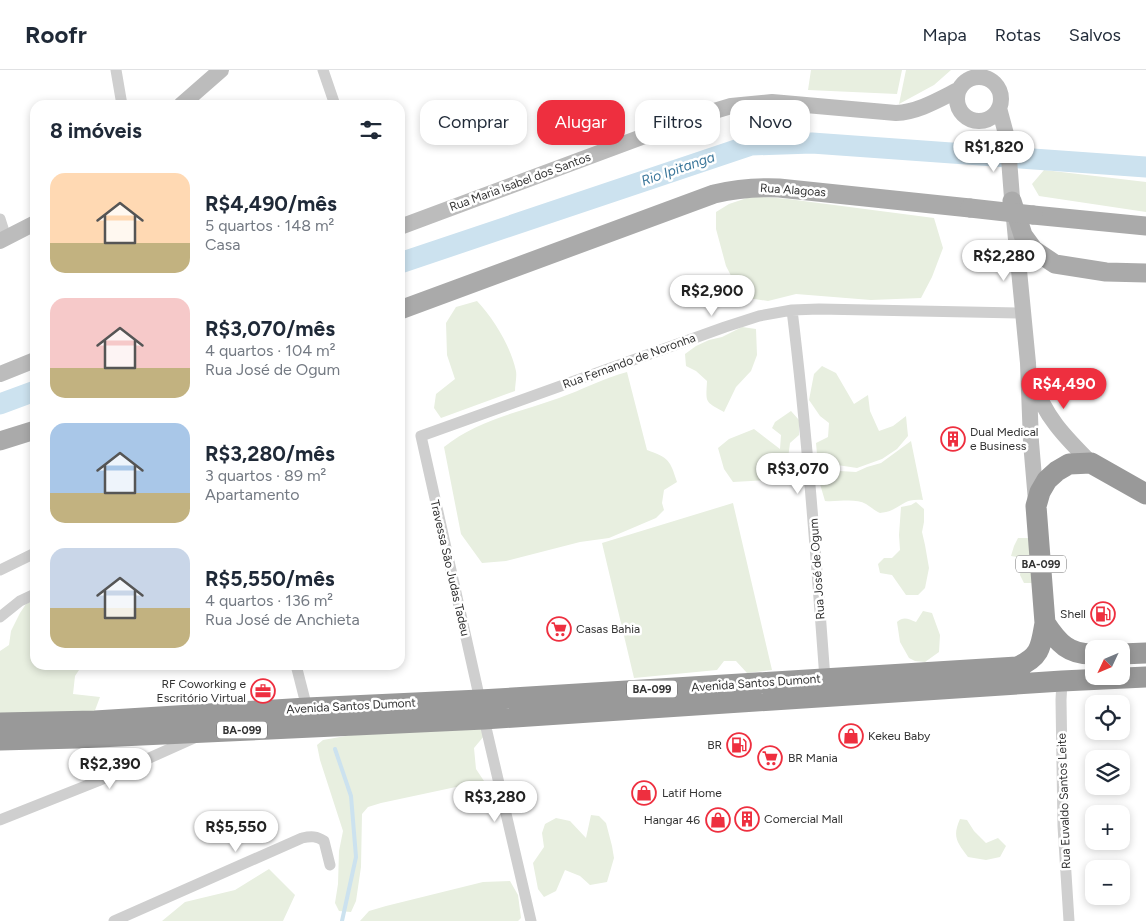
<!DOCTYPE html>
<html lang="pt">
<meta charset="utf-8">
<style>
body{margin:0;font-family:Figtree,sans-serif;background:#f2f2f3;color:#1f2937;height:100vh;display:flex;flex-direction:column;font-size:19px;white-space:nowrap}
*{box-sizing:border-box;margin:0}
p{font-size:16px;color:#747a83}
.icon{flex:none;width:28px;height:28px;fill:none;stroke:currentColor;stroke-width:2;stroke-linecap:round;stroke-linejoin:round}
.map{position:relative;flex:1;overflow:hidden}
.sheet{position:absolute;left:30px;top:30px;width:375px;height:570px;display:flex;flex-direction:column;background:#fff;border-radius:15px;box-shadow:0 2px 8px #0003}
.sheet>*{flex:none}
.hud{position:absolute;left:420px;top:30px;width:475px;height:45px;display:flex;gap:10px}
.needle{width:32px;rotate:226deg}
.buttons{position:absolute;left:1085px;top:570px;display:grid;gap:10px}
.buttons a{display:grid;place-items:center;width:45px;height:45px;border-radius:10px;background:#fff;box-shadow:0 2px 8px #0003;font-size:25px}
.price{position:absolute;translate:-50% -42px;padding:0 11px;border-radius:18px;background:#fff;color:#222;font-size:16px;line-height:32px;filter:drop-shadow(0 1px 2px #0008)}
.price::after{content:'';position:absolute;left:50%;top:30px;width:15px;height:11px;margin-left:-8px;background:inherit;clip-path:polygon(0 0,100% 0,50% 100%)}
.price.selected{background:#ee2f3f;color:#fff}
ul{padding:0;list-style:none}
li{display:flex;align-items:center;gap:15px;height:125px;padding:0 20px}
li span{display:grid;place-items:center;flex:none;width:140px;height:100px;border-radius:15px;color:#555}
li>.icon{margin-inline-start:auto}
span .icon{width:60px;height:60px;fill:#fffc;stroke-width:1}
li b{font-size:21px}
h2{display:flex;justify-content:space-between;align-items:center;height:60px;padding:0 20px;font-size:21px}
.chip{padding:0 18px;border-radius:15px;background:#fff;box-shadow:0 2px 8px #0003;font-size:18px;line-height:45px}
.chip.selected{background:#ee2f3f;color:#fff}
header{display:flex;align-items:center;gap:30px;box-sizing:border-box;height:70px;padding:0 25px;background:#fff;border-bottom:1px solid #e0e1e3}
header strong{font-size:24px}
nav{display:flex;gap:28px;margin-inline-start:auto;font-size:18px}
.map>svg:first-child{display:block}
</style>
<header>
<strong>Roofr</strong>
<nav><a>Mapa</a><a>Rotas</a><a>Salvos</a></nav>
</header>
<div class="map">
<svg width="1146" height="851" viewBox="0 0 1146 851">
<rect width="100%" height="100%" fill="#fff"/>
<path fill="#e8efe0" d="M 811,0 L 902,0 L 897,24 L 808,20 Z
M 906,0 L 951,0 L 934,15 L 899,34 Z
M 1044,100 L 1146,112 L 1146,142 L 1039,126 L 1032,114 Z
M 753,126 L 788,129 L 934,148 L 943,178 L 932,207 L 921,228 L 871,230 L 796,224 L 768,231 L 742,227 L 726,196 L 716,159 L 716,142 L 729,134 Z
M 477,231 C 494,249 511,277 516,301 C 517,307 515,315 515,321 L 441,348 L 434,338 L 436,324 L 455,309 L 447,285 L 446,253 L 456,237 Z
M 742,257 L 756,259 L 757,285 L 751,301 L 736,317 L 724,342 C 704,331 706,333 707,311 L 696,301 L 686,296 L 685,284 L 696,276 L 709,270 L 722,267 Z
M 822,296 L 836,303 L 854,334 L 868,325 L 870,341 L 879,361 L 893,356 L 906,346 L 908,366 L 897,379 L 882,389 L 857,398 L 824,393 L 817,384 L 816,373 L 828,367 L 829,353 L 820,346 L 809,330 L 814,304 Z
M 627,302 L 647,380 C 669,388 670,390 677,412 L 664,420 L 662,433 L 664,440 L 656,448 L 609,468 L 580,472 L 506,491 L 482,493 L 461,464 L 444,377 C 477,350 520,342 559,328 C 582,320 604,308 627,302 Z
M 791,341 L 799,350 L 799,365 L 790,373 L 787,396 L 768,410 L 733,412 L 724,399 L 718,378 L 729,369 L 754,359 L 780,379 L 781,365 L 772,358 L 775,352 Z
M 911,371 L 923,430 C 906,429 906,433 892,440 C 888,442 884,442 880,443 C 875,441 871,437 866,434 C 856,428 838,432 825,431 L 820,414 L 819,394 L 840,401 L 856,402 L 867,397 L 881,393 Z
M 916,432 L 924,439 L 924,452 L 922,462 L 925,475 L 929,498 L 925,518 L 918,525 L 906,525 L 892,505 L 880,503 L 878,494 L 884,488 L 892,488 L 900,480 L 899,465 L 901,437 L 911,435 Z
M 733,433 L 772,600 L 747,603 L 736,591 L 724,591 L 717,600 L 634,608 L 602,473 Z
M 1018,468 L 1032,468 L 1032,513 L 1024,513 L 1020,505 L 1022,494 L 1017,487 L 1011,486 L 1014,476 Z
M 35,530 L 35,595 L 79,595 L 79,600 L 75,606 L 73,624 L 100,627 L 94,643 L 0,647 L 0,581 L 9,575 L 11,561 L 20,543 L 26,534 Z
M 923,541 L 932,543 L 940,565 L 939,582 L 925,592 L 915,591 L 909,588 L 900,572 L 897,552 C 904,546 908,549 916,552 Z
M 480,658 L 484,666 L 474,678 L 476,699 L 484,711 L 381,733 L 368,737 L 362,744 L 361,797 L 356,831 L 351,842 L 339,841 L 335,833 L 338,814 L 339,781 L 343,761 L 320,690 L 317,675 L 323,670 L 357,664 Z
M 591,745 L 599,746 L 606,753 L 612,776 L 614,788 L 607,812 L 590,815 L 580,806 L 565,800 L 556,821 L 544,827 L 538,819 L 533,793 L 544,777 L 542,763 L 545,754 L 556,748 L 570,751 L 586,768 Z
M 960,749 L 967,750 L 974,761 L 986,773 L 998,768 L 1006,776 L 1000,787 L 986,790 L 968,787 C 957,772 952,767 960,749 Z
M 269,799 L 295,825 L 283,851 L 162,851 L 185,832 L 235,820 Z
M 510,811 L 518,825 L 521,848 L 518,851 L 360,851 L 369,841 L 386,836 L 483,812 Z"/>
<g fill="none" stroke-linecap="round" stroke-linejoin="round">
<path stroke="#cce2ef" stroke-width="4" d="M 335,679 L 351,726 L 356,787 L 342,851"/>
<path stroke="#cce2ef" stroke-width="21" d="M 400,193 L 751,75 L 812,73 L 1146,97
M 0,334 L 35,321"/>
<path stroke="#cfcfcf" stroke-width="11" d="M 116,0 L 122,35
M 323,0 L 335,35
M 0,149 L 6,168
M 792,240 C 807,362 816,486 825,609
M 0,500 L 35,483
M 0,547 L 20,531 L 35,524
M 296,595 L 307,638
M 1062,611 L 1061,630 L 1063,756 L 1069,851
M 480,630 L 421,366 L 725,257 L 759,246 L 792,240 L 819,239 L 1023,243
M 484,649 L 531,851
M 0,750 L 98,711 L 194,668
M 114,851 L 302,768 C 311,766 317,766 324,771 L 330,795"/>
<path stroke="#bcbcbc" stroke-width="16" d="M957 29a22 22 0 1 1 44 0a22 22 0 1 1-44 0Z
M 181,35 L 221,0
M 999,38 L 1006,64 L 1008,76 L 1012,128 L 1028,293 L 1031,372 L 1036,431
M 400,157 L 701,45 L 731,36 L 772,32 L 896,43 C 918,42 938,30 958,20
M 0,171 L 35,153
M 0,304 L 35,290
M 1033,310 C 1043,345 1066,368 1091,393"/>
<path stroke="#aaa" stroke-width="19" d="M 1012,131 L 1023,165 L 1034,180 L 1055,194 L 1106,202 L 1146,203
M 1033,145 L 1146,156
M 400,240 L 714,124 C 736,119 756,117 779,118 L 970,138
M 0,371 L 35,360"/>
<path stroke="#999" stroke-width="21" d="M 1045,553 C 1058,573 1069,585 1094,584
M 1121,584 L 1146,583
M 0,653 L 95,651 L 307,638 L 480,630 L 1017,597 C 1041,587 1041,576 1045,553 L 1036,436 L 1040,422 L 1047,410 L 1057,401 L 1069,394 L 1091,393 L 1146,424
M 0,670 L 77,668 L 484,649 L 1062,611 L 1146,607"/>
<path stroke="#aaa" stroke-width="19" d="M 970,138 L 1033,145"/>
</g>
<defs>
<g id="building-ring" transform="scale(1.25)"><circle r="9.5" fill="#fff" stroke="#ee2f3f" stroke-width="1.5"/><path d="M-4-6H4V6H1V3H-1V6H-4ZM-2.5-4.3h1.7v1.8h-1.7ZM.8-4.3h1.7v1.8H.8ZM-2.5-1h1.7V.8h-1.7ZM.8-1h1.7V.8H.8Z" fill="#ee2f3f"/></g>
<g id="fuel-ring" transform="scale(1.25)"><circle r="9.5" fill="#fff" stroke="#ee2f3f" stroke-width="1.5"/><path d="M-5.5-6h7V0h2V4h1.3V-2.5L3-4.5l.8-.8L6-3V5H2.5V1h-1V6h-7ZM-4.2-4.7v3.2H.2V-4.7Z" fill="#ee2f3f"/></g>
<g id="supermarket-ring" transform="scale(1.25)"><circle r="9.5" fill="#fff" stroke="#ee2f3f" stroke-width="1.5"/><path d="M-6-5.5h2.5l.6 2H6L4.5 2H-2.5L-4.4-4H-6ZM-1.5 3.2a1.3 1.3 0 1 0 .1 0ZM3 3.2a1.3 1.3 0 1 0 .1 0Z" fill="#ee2f3f"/></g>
<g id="office-ring" transform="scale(1.25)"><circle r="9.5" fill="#fff" stroke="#ee2f3f" stroke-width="1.5"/><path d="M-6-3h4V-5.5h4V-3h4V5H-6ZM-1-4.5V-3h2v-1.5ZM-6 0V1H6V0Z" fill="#ee2f3f"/></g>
<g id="shop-ring" transform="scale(1.25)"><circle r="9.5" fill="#fff" stroke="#ee2f3f" stroke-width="1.5"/><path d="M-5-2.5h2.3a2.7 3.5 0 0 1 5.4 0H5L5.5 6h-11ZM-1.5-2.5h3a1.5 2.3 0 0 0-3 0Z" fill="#ee2f3f"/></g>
</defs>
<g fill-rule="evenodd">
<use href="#building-ring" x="953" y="369"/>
<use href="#fuel-ring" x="1103" y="544"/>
<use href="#supermarket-ring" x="559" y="559"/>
<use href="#office-ring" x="263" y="621"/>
<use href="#shop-ring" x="851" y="666"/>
<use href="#fuel-ring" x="739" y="675"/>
<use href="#supermarket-ring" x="770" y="688"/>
<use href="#shop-ring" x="644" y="723"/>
<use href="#building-ring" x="747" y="749"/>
<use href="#shop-ring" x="718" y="750"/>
</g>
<g text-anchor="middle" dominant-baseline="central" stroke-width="5" stroke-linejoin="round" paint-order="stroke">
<g fill="#fff" stroke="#707070" stroke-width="1">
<rect x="1016" y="485.5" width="50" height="17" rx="4"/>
<rect x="627" y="610.5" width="50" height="17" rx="4"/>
<rect x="217" y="651.5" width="50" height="17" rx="4"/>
</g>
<g font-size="11" font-weight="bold" fill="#323232">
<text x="1041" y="494">BA-099</text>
<text x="652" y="619">BA-099</text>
<text x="242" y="660">BA-099</text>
</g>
<g font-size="12" fill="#323232" stroke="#fff">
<text transform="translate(520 112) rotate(-20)">Rua Maria Isabel dos Santos</text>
<text transform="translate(793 120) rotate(4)">Rua Alagoas</text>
<text transform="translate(629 291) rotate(-20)">Rua Fernando de Noronha</text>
<text transform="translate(450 498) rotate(77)">Travessa São Judas Tadeu</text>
<text transform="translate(817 499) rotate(-94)">Rua José de Ogum</text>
<text transform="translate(756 613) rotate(-4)">Avenida Santos Dumont</text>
<text transform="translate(351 636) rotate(-3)">Avenida Santos Dumont</text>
<text transform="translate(1064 731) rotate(-92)">Rua Euvaldo Santos Leite</text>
</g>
<g font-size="12" fill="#323232" stroke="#fff" text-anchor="start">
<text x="970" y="362">Dual Medical<tspan x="970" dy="14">e Business</tspan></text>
<text x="1086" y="544" text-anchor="end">Shell</text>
<text x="576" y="559">Casas Bahia</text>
<text x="246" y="614" text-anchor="end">RF Coworking e<tspan x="246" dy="14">Escritório Virtual</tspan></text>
<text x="868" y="666">Kekeu Baby</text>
<text x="722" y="675" text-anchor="end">BR</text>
<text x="788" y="688">BR Mania</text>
<text x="662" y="723">Latif Home</text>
<text x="764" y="749">Comercial Mall</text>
<text x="700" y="750" text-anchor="end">Hangar 46</text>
</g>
<g font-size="14" font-style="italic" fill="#3a769a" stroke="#fff">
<text transform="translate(678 99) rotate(-19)">Rio Ipitanga</text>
</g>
</g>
</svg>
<div class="buttons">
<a><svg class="needle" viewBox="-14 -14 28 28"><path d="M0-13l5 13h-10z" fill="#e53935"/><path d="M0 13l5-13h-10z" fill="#747a83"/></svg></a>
<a><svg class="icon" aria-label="locate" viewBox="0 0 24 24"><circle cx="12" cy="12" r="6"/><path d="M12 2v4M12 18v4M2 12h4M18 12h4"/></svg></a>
<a><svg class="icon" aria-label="layers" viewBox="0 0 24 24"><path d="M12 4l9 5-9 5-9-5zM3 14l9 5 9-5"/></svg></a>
<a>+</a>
<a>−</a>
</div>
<b class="price" style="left:994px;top:103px">R$1,820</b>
<b class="price" style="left:1004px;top:212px">R$2,280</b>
<b class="price" style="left:712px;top:247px">R$2,900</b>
<b class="price selected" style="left:1064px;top:340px">R$4,490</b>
<b class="price" style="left:798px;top:425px">R$3,070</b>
<b class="price" style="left:110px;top:720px">R$2,390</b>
<b class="price" style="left:495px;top:753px">R$3,280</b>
<b class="price" style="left:236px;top:783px">R$5,550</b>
<div class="hud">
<a class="chip">Comprar</a>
<a class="chip selected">Alugar</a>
<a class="chip">Filtros</a>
<a class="chip">Novo</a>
</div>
<section class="sheet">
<h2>8 imóveis<svg class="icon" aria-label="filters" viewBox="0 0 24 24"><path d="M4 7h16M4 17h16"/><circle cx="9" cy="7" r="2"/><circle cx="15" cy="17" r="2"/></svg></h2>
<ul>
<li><span style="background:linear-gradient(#ffd9b3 70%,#c2b280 0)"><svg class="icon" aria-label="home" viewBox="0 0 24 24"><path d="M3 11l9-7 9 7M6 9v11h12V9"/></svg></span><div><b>R$4,490/mês</b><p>5 quartos · 148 m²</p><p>Casa</p></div></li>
<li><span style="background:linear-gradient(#f6c9c9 70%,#c2b280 0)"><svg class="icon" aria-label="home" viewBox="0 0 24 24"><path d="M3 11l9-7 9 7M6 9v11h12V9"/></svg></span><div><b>R$3,070/mês</b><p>4 quartos · 104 m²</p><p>Rua José de Ogum</p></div></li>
<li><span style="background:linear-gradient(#a9c7e8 70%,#c2b280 0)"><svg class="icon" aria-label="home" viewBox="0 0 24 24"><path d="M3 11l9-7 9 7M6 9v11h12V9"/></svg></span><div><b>R$3,280/mês</b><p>3 quartos · 89 m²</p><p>Apartamento</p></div></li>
<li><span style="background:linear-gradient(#c9d6e8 60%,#c2b280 0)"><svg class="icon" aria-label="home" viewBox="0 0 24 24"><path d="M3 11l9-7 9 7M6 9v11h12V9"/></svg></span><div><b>R$5,550/mês</b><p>4 quartos · 136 m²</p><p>Rua José de Anchieta</p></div></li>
</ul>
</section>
</div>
